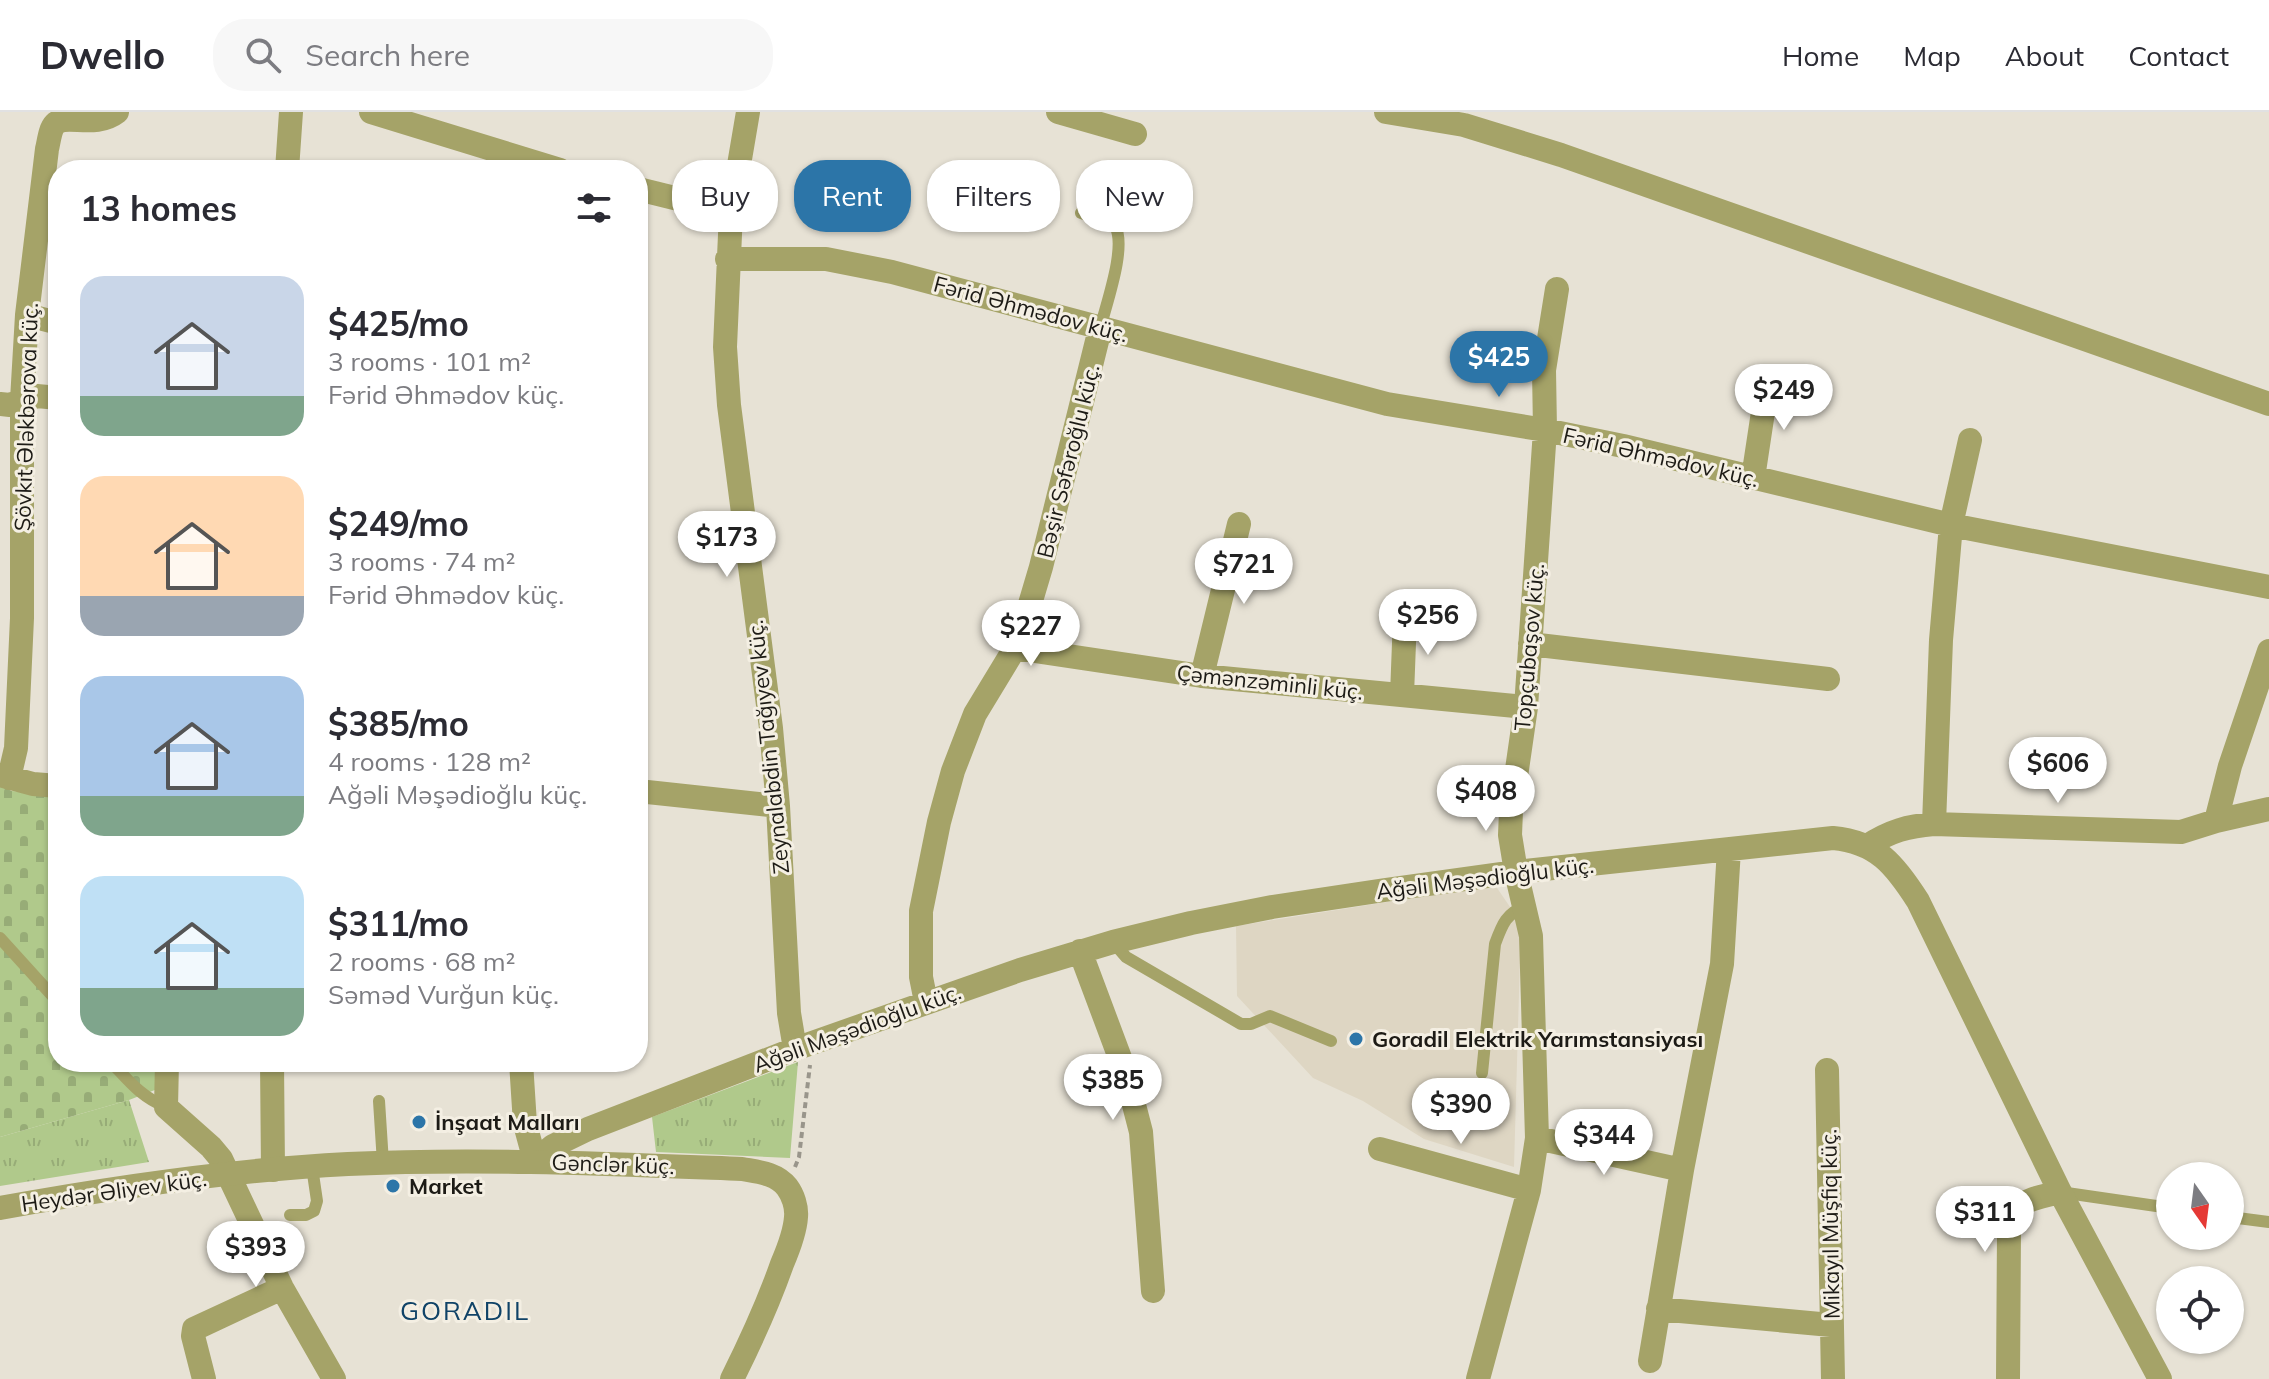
<!DOCTYPE html>
<meta charset="utf-8">
<style>
body{margin:0;font-family:Mulish,sans-serif;background:#f7f7f7;color:#2b2b33;height:100vh;display:flex;flex-direction:column;font-size:30px;white-space:nowrap}
*{box-sizing:border-box;margin:0}
p{font-size:26px;color:#7c7c81}
.icon{flex:none;width:44px;height:44px;fill:none;stroke:currentColor;stroke-width:2;stroke-linecap:round;stroke-linejoin:round}
.map{position:relative;flex:1;overflow:hidden}
.drawer{position:absolute;left:48px;top:48px;width:600px;height:912px;display:flex;flex-direction:column;background:#fff;border-radius:32px;box-shadow:0 2px 6px #0004}
.drawer>*{flex:none}
.banner{position:absolute;left:672px;top:48px;width:760px;height:72px;display:flex;gap:16px}
.needle{width:52px;rotate:166deg}
.buttons{position:absolute;left:2156px;top:1050px;display:grid;gap:16px}
.buttons a{display:grid;place-items:center;width:88px;height:88px;border-radius:50%;background:#fff;box-shadow:0 2px 6px #0004;font-size:40px}
.price{position:absolute;translate:-50% -68px;padding:0 18px;border-radius:28px;background:#fff;color:#222;font-size:26px;line-height:52px;filter:drop-shadow(0 2px 4px #0008)}
.price::after{content:'';position:absolute;left:50%;top:48px;width:24px;height:18px;margin-left:-12px;background:inherit;clip-path:polygon(0 0,100% 0,50% 100%)}
.price.selected{background:#2c75a8;color:#fff}
ul{padding:0;list-style:none}
li{display:flex;align-items:center;gap:24px;height:200px;padding:0 32px}
li span{display:grid;place-items:center;flex:none;width:224px;height:160px;border-radius:24px;color:#555}
li>.icon{margin-inline-start:auto}
span .icon{width:96px;height:96px;fill:#fffc;stroke-width:1}
li b{font-size:34px}
h2{display:flex;justify-content:space-between;align-items:center;height:96px;padding:0 32px;font-size:34px}
.chip{padding:0 28px;border-radius:32px;background:#fff;box-shadow:0 2px 6px #0004;font-size:28px;line-height:72px}
.chip.selected{background:#2c75a8;color:#fff}
header{display:flex;align-items:center;gap:48px;box-sizing:border-box;height:112px;padding:0 40px;background:#fff;border-bottom:2px solid #e1e1e2}
header strong{font-size:38px}
nav{display:flex;gap:44px;margin-inline-start:auto;font-size:28px}
.search{width:560px;height:72px;background:#f7f7f7;display:flex;align-items:center;gap:20px;box-sizing:border-box;padding:0 28px;border-radius:32px;color:#7c7c81;font-size:30px}
.map>svg:first-child{display:block}
</style>
<header>
<strong>Dwello</strong>
<div class="search"><svg class="icon" aria-label="search" viewBox="0 0 24 24"><circle cx="10" cy="10" r="6"/><path d="M15 15l6 6"/></svg>Search here</div>
<nav><a>Home</a><a>Map</a><a>About</a><a>Contact</a></nav>
</header>
<div class="map">
<svg width="2269" height="1267" viewBox="0 0 2269 1267">
<defs>
<pattern id="grass-tufts" width="24" height="20" patternUnits="userSpaceOnUse" patternTransform="scale(2)"><rect width="24" height="20" fill="#b0c98b"/><path d="M3 7l-1-3M5 7V3M7 7l1-3M15 17l-1-3M17 17v-4M19 17l1-3" fill="none" stroke="#97ac77"/></pattern>
<pattern id="cemetery-stones" width="16" height="16" patternUnits="userSpaceOnUse" patternTransform="scale(2)"><rect width="16" height="16" fill="#b0c98b"/><path d="M2 7V4a2 2 0 0 1 4 0v3zM10 15v-3a2 2 0 0 1 4 0v3z" fill="#97ac77"/></pattern>
</defs>
<rect width="100%" height="100%" fill="#e7e2d5"/>
<path fill="#ded6c3" d="M 1495,773 L 1521,811 L 1514,1055 L 1424,1027 L 1363,989 L 1313,966 L 1237,884 L 1236,814 Z"/>
<path fill="url(#grass-tufts)" d="M 798,950 L 790,1046 L 656,1040 L 652,1005 Z
M 129,988 L 149,1050 L 0,1074 L 0,1025 Z"/>
<path fill="url(#cemetery-stones)" d="M 0,674 L 12,679 L 58,684 L 58,950 L 160,950 L 160,976 L 129,988 L 0,1025 Z"/>
<g fill="none" stroke-linecap="round" stroke-linejoin="round">
<path stroke="#99958b" stroke-width="4" stroke-dasharray="6 4" stroke-linecap="butt" d="M 795,1055 L 799,1045 L 810,953"/>
<path stroke="#a5a368" stroke-width="12" d="M 1081,101 L 1115,114 C 1127,135 1106,192 1100,217
M 0,826 L 58,890
M 1113,830 L 1126,845 L 1241,912 L 1251,912 L 1270,904 L 1331,929
M 111,950 C 129,969 141,985 166,995
M 1482,961 L 1495,832 C 1502,813 1506,801 1526,794
M 379,989 L 383,1051
M 2060,1080 L 2170,1096
M 290,1103 L 306,1103 L 314,1099 L 317,1089 L 312,1055
M 2230,1105 L 2269,1110"/>
<path stroke="#a5a368" stroke-width="24" d="M 371,0 L 560,58
M 748,0 L 731,100 L 725,235 L 729,293 L 771,616 L 778,694 L 789,901 L 795,937
M 1058,0 L 1135,22
M 1386,0 L 1464,13 L 1561,43 L 2269,292
M 287,58 L 291,0
M 638,77 L 731,100
M 727,147 L 826,147 L 892,160 L 1387,292 L 1545,318 L 1623,334 L 1951,413 L 2269,475
M 27,203 L 58,211
M 0,292 L 10,293 L 37,284 L 58,286
M 1753,366 L 1768,267
M 1530,532 L 1828,567
M 1015,536 L 1202,564 L 1526,595
M 1202,564 L 1239,412
M 1402,583 L 1405,505
M 0,663 L 33,672 L 58,674
M 9,666 L 16,636 L 22,506 L 22,288 L 27,203 L 47,37 C 49,29 50,17 55,12 C 66,1 95,17 117,0
M 638,679 L 778,694
M 2216,709 L 2230,654 L 2269,539
M 1934,712 L 1941,528 L 1951,413 L 1970,328
M 1867,734 C 1890,719 1908,714 1934,712 L 2181,720 L 2216,709 L 2269,697
M 1080,839 L 1126,962 L 1141,1020 L 1153,1179
M 926,890 L 921,865 L 921,799 L 939,710 L 953,659 L 975,602 L 1015,536 L 1027,502 L 1041,455 L 1100,217
M 167,950 L 166,995 L 211,1035 L 221,1047 L 282,1176 L 334,1267
M 272,950 L 273,1058
M 521,950 L 525,1012 L 535,1049 L 553,1034 L 588,1017 L 795,937 L 1020,858 L 1113,830 L 1191,811 L 1272,795 L 1385,778 L 1516,760 L 1833,726 C 1877,730 1895,753 1918,789 L 2060,1080 L 2160,1267
M 1827,958 L 1833,1267
M 1537,1026 L 1682,1058
M 1380,1037 L 1529,1078
M 1658,1197 L 1831,1213
M 1650,1249 L 1682,1058 L 1722,852 L 1729,737
M 204,1267 L 193,1224 L 194,1217 L 282,1176
M 1478,1267 L 1529,1078 L 1537,1026 L 1531,824 L 1516,760 L 1510,723 L 1511,699 L 1526,595 L 1545,318 L 1544,258 L 1557,177
M 2008,1267 L 2009,1120 C 2014,1086 2031,1088 2060,1080"/>
<path stroke="#a5a368" stroke-width="24" d="M 0,1096 C 115,1075 231,1058 348,1052 C 480,1046 611,1052 742,1057 C 758,1060 776,1061 787,1075 C 793,1083 797,1095 796,1105 C 795,1121 788,1138 782,1152 C 768,1192 751,1229 732,1267"/>
</g>
<g fill="#2c75a8" stroke="#f4efe3" stroke-width="3">
<circle cx="1356" cy="927" r="8"/>
<circle cx="419" cy="1010" r="8"/>
<circle cx="393" cy="1074" r="8"/>
</g>
<g text-anchor="middle" dominant-baseline="central" stroke-width="6" stroke-linejoin="round" paint-order="stroke">
<g font-size="22" fill="#1d1b16" stroke="#f4efe3">
<text transform="translate(1031 197) rotate(15)">Fərid Əhmədov küç.</text>
<text transform="translate(26 305) rotate(-88)">Şövkıt Ələkbərova küç.</text>
<text transform="translate(1661 345) rotate(13)">Fərid Əhmədov küç.</text>
<text transform="translate(1068 349) rotate(-76)">Bəşir Səfəroğlu küç.</text>
<text transform="translate(1529 535) rotate(-85)">Topçubaşov küç.</text>
<text transform="translate(1270 570) rotate(6)">Çəmənzəminli küç.</text>
<text transform="translate(768 635) rotate(-96)">Zeynalabdin Tağıyev küç.</text>
<text transform="translate(1485 766) rotate(-7)">Ağəli Məşədioğlu küç.</text>
<text transform="translate(857 916) rotate(-20)">Ağəli Məşədioğlu küç.</text>
<text transform="translate(613 1052) rotate(2)">Gənclər küç.</text>
<text transform="translate(114 1079) rotate(-8)">Heydər Əliyev küç.</text>
<text transform="translate(1830 1112) rotate(-91)">Mikayıl Müşfiq küç.</text>
</g>
<g font-size="22" font-weight="bold" fill="#1d1b16" stroke="#f4efe3" text-anchor="start">
<text x="1372" y="927">Goradil Elektrik Yarımstansiyası</text>
<text x="435" y="1010">İnşaat Malları</text>
<text x="409" y="1074">Market</text>
</g>
<g font-size="26" letter-spacing="2" fill="#104367" stroke="#f4efe3">
<text x="465" y="1198">GORADIL</text>
</g>
</g>
</svg>
<div class="buttons">
<a><svg class="needle" viewBox="-14 -14 28 28"><path d="M0-13l5 13h-10z" fill="#e53935"/><path d="M0 13l5-13h-10z" fill="#7c7c81"/></svg></a>
<a><svg class="icon" aria-label="locate" viewBox="0 0 24 24"><circle cx="12" cy="12" r="6"/><path d="M12 2v4M12 18v4M2 12h4M18 12h4"/></svg></a>
</div>
<b class="price selected" style="left:1499px;top:287px">$425</b>
<b class="price" style="left:1784px;top:320px">$249</b>
<b class="price" style="left:727px;top:467px">$173</b>
<b class="price" style="left:1244px;top:494px">$721</b>
<b class="price" style="left:1428px;top:545px">$256</b>
<b class="price" style="left:1031px;top:556px">$227</b>
<b class="price" style="left:2058px;top:693px">$606</b>
<b class="price" style="left:1486px;top:721px">$408</b>
<b class="price" style="left:1113px;top:1010px">$385</b>
<b class="price" style="left:1461px;top:1034px">$390</b>
<b class="price" style="left:1604px;top:1065px">$344</b>
<b class="price" style="left:1985px;top:1142px">$311</b>
<b class="price" style="left:256px;top:1177px">$393</b>
<div class="banner">
<a class="chip">Buy</a>
<a class="chip selected">Rent</a>
<a class="chip">Filters</a>
<a class="chip">New</a>
</div>
<section class="drawer">
<h2>13 homes<svg class="icon" aria-label="filters" viewBox="0 0 24 24"><path d="M4 7h16M4 17h16"/><circle cx="9" cy="7" r="2"/><circle cx="15" cy="17" r="2"/></svg></h2>
<ul>
<li><span style="background:linear-gradient(#c9d6e8 75%,#7fa58c 0)"><svg class="icon" aria-label="home" viewBox="0 0 24 24"><path d="M3 11l9-7 9 7M6 9v11h12V9"/></svg></span><div><b>$425/mo</b><p>3 rooms · 101 m²</p><p>Fərid Əhmədov küç.</p></div></li>
<li><span style="background:linear-gradient(#ffd9b3 75%,#9aa5b1 0)"><svg class="icon" aria-label="home" viewBox="0 0 24 24"><path d="M3 11l9-7 9 7M6 9v11h12V9"/></svg></span><div><b>$249/mo</b><p>3 rooms · 74 m²</p><p>Fərid Əhmədov küç.</p></div></li>
<li><span style="background:linear-gradient(#a9c7e8 75%,#7fa58c 0)"><svg class="icon" aria-label="home" viewBox="0 0 24 24"><path d="M3 11l9-7 9 7M6 9v11h12V9"/></svg></span><div><b>$385/mo</b><p>4 rooms · 128 m²</p><p>Ağəli Məşədioğlu küç.</p></div></li>
<li><span style="background:linear-gradient(#bfe0f5 70%,#7fa58c 0)"><svg class="icon" aria-label="home" viewBox="0 0 24 24"><path d="M3 11l9-7 9 7M6 9v11h12V9"/></svg></span><div><b>$311/mo</b><p>2 rooms · 68 m²</p><p>Səməd Vurğun küç.</p></div></li>
</ul>
</section>
</div>
